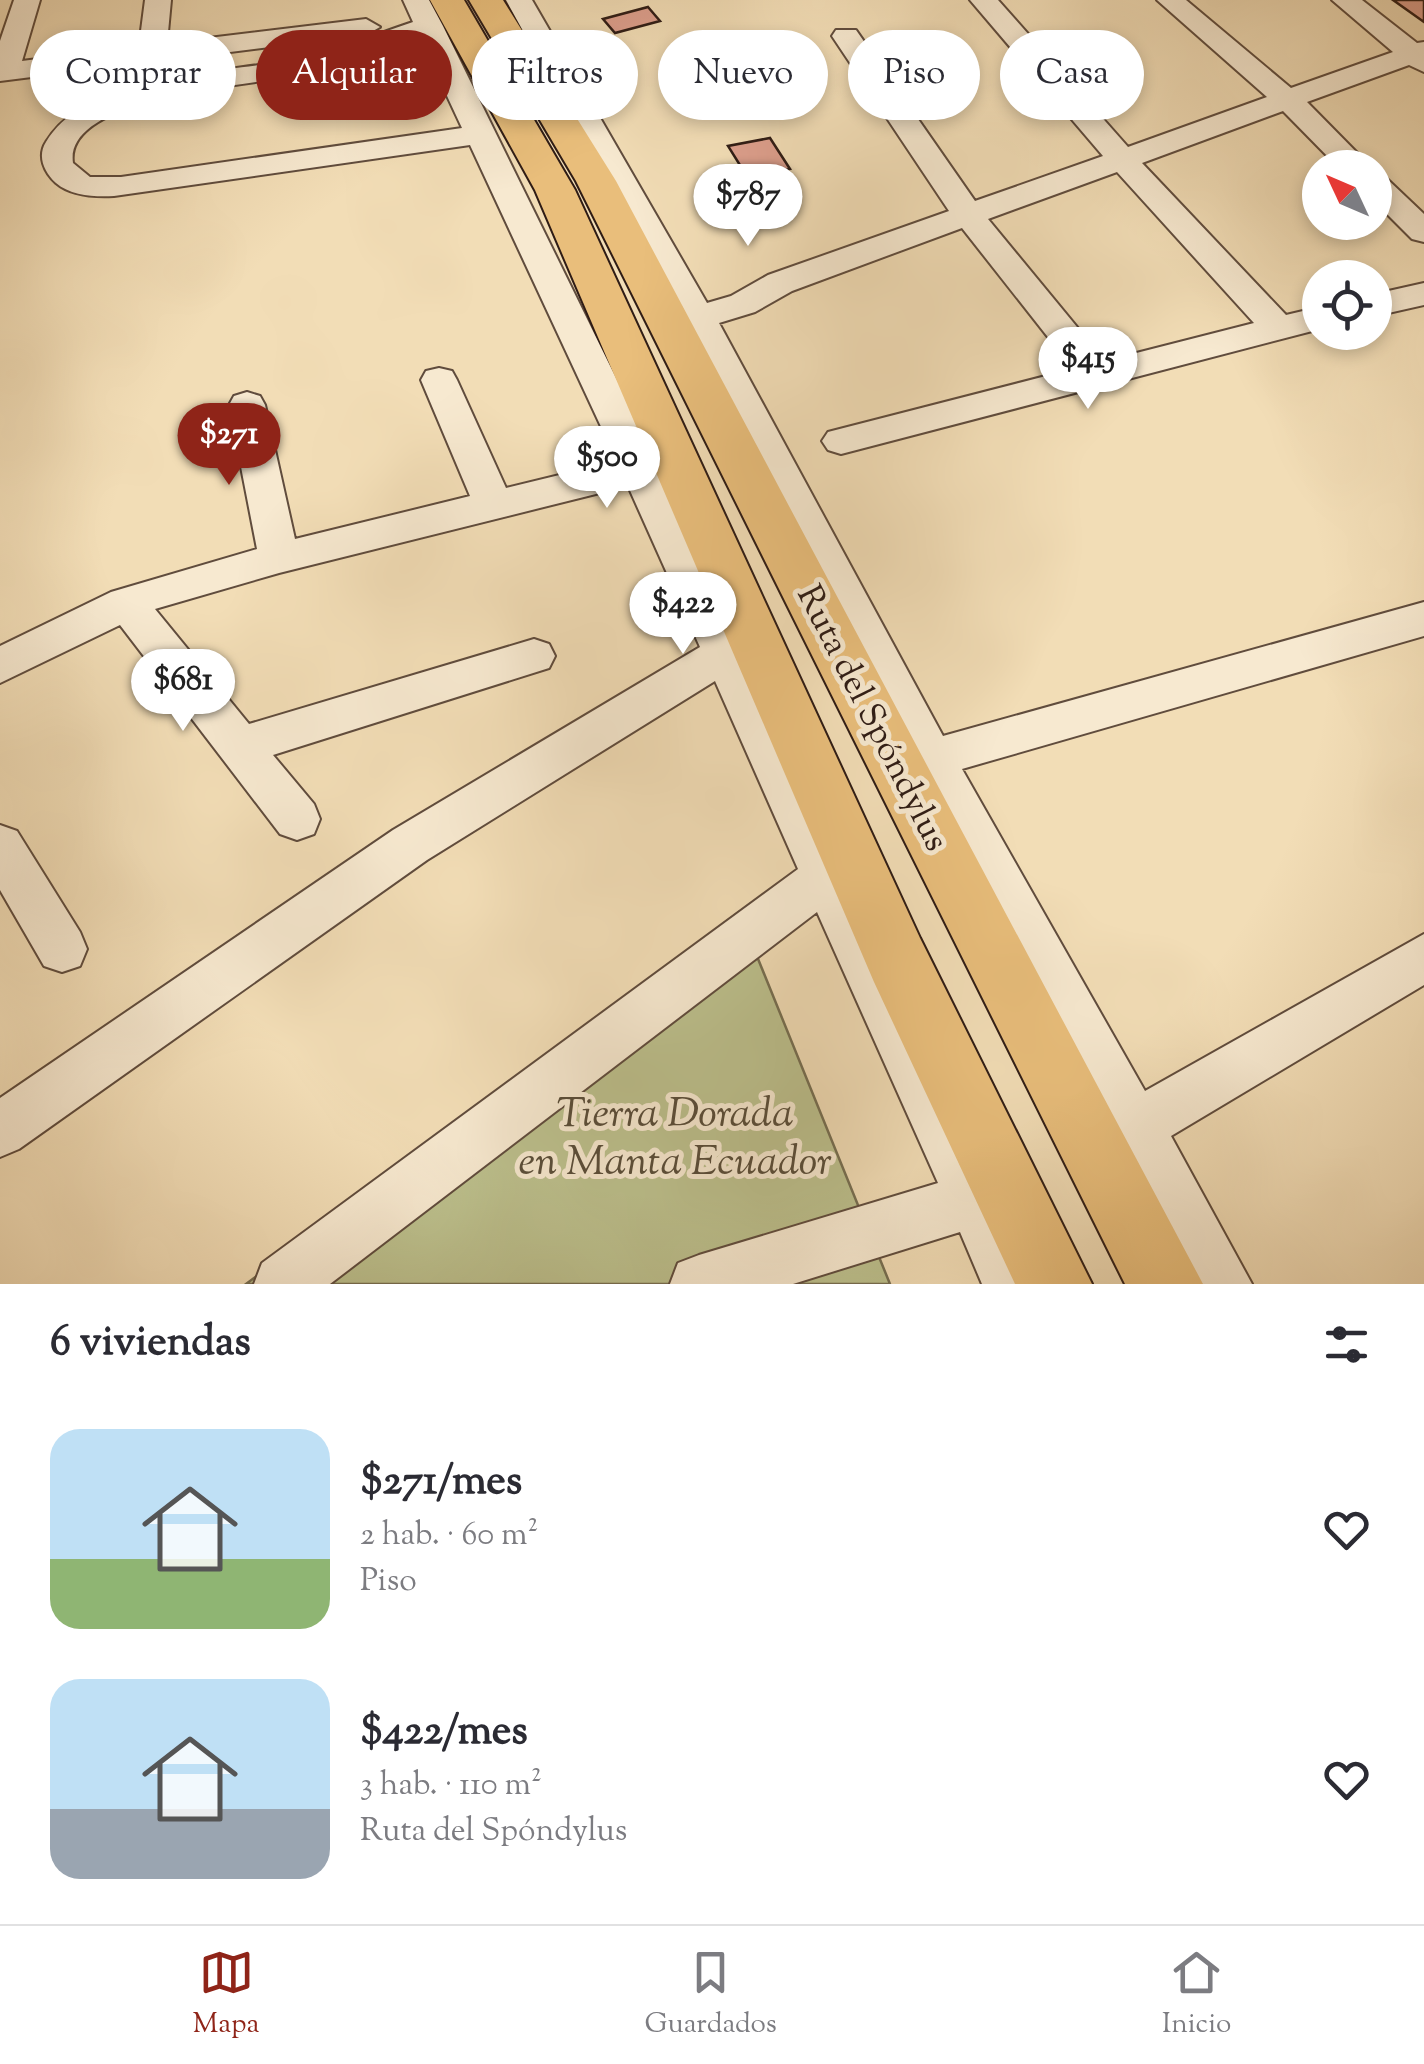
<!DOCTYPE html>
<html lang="es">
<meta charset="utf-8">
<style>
body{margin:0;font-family:"Sorts Mill Goudy",serif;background:#f2f2f3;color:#2b2b33;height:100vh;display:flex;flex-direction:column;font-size:38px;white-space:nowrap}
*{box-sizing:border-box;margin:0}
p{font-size:32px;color:#7c7c81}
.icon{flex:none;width:55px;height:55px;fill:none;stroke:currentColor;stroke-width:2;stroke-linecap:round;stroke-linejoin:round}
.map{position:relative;height:1284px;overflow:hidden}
.side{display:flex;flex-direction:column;background:#fff;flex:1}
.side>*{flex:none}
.hud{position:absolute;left:30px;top:30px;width:1365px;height:90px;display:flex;gap:20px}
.needle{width:65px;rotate:314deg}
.controls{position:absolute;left:1302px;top:150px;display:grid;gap:20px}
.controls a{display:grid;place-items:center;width:90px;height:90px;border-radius:50%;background:#fff;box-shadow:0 5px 15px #0003;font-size:50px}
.price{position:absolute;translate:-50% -85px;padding:0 22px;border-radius:35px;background:#fff;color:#222;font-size:32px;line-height:65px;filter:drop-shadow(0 2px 5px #0008)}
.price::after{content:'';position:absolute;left:50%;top:60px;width:30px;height:22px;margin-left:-15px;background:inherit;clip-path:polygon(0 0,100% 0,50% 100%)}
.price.current{background:#8f2418;color:#fff}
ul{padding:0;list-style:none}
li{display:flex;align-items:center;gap:30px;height:250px;padding:0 50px}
li span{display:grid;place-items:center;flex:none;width:280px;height:200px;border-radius:30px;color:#555}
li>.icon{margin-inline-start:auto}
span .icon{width:120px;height:120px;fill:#fffc;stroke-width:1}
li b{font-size:42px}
h2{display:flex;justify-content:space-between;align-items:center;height:120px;padding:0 50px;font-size:42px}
.tag{padding:0 35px;border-radius:45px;background:#fff;box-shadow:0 5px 15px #0003;font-size:35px;line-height:90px}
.tag.current{background:#8f2418;color:#fff}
.tab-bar{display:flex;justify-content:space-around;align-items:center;height:140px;border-top:2px solid #e1e1e2;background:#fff;font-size:28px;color:#7c7c81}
.tab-bar a{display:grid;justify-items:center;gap:5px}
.tab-bar .current{color:#8f2418}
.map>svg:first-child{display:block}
</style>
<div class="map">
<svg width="1424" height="1284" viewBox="0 0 1424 1284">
<rect width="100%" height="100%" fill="#f2ddb6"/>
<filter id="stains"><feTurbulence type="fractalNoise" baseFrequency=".002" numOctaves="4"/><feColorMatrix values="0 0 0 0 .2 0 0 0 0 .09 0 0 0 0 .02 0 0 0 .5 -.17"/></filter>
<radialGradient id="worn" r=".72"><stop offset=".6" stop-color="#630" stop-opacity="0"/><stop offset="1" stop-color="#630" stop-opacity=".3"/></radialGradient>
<path fill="#bcc08d" stroke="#766e51" stroke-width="2.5" d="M 739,912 L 890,1284 L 246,1284 Z"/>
<path fill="#dd9f8d" stroke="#2f1c15" stroke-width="2.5" d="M 1393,0 L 1424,0 L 1424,22 Z
M 648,7 L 660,21 L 615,33 L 603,19 Z
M 770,138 L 790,169 L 748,178 L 728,146 Z"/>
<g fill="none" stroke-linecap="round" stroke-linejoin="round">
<g stroke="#604c3d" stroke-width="4">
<path id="minor" d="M 14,0 L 40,0 L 22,61 L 139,46 L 145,0 L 171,0 L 167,43 L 366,19 L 380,27 L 366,35 L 0,81 L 0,41 Z
M 403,0 L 429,0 L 443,26 L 619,384 L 1041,1284 L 982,1284 L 960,1232 L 793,1284 L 670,1284 L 678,1263 L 699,1255 L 938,1183 L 817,912 L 330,1284 L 254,1284 L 262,1263 L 798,869 L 715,681 L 427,860 L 19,1149 L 0,1157 L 0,1098 L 393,830 L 700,647 L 628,486 L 279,573 L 155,609 L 249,724 L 534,639 L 549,644 L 555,656 L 549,668 L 273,755 L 314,804 L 320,819 L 314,834 L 297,840 L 280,834 L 120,625 L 0,683 L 0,646 L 111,592 L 257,549 L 229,405 L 234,396 L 247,392 L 260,396 L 265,405 L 295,539 L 470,496 L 421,380 L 426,371 L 439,368 L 452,371 L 457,380 L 506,488 L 617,461 L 470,145 L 114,196 C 95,197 71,196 56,183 C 44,172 37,156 46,142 C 90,70 228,74 303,58 C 340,50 376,34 413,22 ZM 420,38 L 462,128 L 121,177 L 90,177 L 73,163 C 63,95 257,85 302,75 C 343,67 381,52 420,38 Z
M 506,0 L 532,0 L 707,303 L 731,296 L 768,275 L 949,211 L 832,36 L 836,30 L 856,30 L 975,201 L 1103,156 L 970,0 L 998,0 L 1128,147 L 1267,97 L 1157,0 L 1186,0 L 1291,88 L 1393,52 L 1332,0 L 1362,0 L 1417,43 L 1424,42 L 1424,72 L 1409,65 L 1307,102 L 1372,168 L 1339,168 L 1283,111 L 1142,163 L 1286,315 L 1320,307 L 1320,329 L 841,454 L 828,450 L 822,441 L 828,432 L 1073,369 L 962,228 L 792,291 L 755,312 L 719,323 L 943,736 L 1424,602 L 1424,636 L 962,769 L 1145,1091 L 1424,934 L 1424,985 L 1171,1136 L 1252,1284 L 1191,1284 L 916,772 L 686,328 L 662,324 L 657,316 L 662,308 L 674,305 ZM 1117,172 L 1254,323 L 1105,361 L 988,219 Z
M 1375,176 L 1386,178 L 1424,214 L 1424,242 L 1412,239 L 1375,202 Z
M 1424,283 L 1424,305 L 1375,316 L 1375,294 Z
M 0,825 L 17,831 L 80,932 L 87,949 L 80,966 L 62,972 L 44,966 L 0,890 Z"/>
</g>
<g stroke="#2f1c15" stroke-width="4">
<path id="highway" d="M 430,0 L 464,0 L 575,190 L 920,938 L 1092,1284 L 1015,1284 L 874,982 L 535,190 Z
M 469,0 L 503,0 L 616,181 L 1203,1284 L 1125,1284 L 576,181 Z"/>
</g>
<use href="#minor" fill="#f7e9d0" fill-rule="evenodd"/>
<use href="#highway" fill="#e9be7b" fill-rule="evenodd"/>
</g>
<g text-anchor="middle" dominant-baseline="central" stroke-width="10" stroke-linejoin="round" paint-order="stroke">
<g font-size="35" fill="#2f1c15" stroke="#f7e9d0">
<text transform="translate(871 719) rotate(63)">Ruta del Spóndylus</text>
</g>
<g font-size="42" font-style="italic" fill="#594d39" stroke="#f7e9d0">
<text x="675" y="1116">Tierra Dorada<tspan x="675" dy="48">en Manta Ecuador</tspan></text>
</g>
</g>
<rect width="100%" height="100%" filter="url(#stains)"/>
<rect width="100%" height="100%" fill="url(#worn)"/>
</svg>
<div class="controls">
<a><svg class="needle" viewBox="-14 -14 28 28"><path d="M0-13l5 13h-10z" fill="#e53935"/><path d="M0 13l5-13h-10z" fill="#7c7c81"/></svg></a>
<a><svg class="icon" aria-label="locate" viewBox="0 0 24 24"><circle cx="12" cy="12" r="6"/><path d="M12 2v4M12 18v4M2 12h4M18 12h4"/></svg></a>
</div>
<b class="price" style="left:748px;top:249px">$787</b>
<b class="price" style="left:1088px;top:412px">$415</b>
<b class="price current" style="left:229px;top:488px">$271</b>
<b class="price" style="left:607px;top:511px">$500</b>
<b class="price" style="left:683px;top:657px">$422</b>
<b class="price" style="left:183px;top:734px">$681</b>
<div class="hud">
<a class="tag">Comprar</a>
<a class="tag current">Alquilar</a>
<a class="tag">Filtros</a>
<a class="tag">Nuevo</a>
<a class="tag">Piso</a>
<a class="tag">Casa</a>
</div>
</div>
<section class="side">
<h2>6 viviendas<svg class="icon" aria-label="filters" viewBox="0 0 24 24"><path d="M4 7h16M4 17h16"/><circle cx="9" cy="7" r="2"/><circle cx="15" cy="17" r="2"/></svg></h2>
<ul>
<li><span style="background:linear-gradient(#bfe0f5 65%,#8fb573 0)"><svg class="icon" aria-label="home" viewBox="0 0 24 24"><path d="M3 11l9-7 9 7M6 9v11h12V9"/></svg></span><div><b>$271/mes</b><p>2 hab. · 60 m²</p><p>Piso</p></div><svg class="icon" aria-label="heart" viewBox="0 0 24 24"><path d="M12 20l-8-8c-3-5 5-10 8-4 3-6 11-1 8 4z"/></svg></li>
<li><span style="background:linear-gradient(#bfe0f5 65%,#9aa5b1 0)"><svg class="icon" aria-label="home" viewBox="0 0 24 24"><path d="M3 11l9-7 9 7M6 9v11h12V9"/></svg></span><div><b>$422/mes</b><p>3 hab. · 110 m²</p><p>Ruta del Spóndylus</p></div><svg class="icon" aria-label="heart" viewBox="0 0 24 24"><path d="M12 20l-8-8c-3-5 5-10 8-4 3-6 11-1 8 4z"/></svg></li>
</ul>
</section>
<nav class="tab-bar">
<a class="current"><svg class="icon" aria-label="map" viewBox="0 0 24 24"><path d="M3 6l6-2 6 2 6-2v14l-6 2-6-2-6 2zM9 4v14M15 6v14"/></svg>Mapa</a>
<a><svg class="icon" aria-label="saved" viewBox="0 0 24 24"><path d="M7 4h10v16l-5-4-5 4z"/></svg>Guardados</a>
<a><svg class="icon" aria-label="home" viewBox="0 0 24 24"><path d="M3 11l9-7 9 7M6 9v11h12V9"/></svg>Inicio</a>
</nav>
